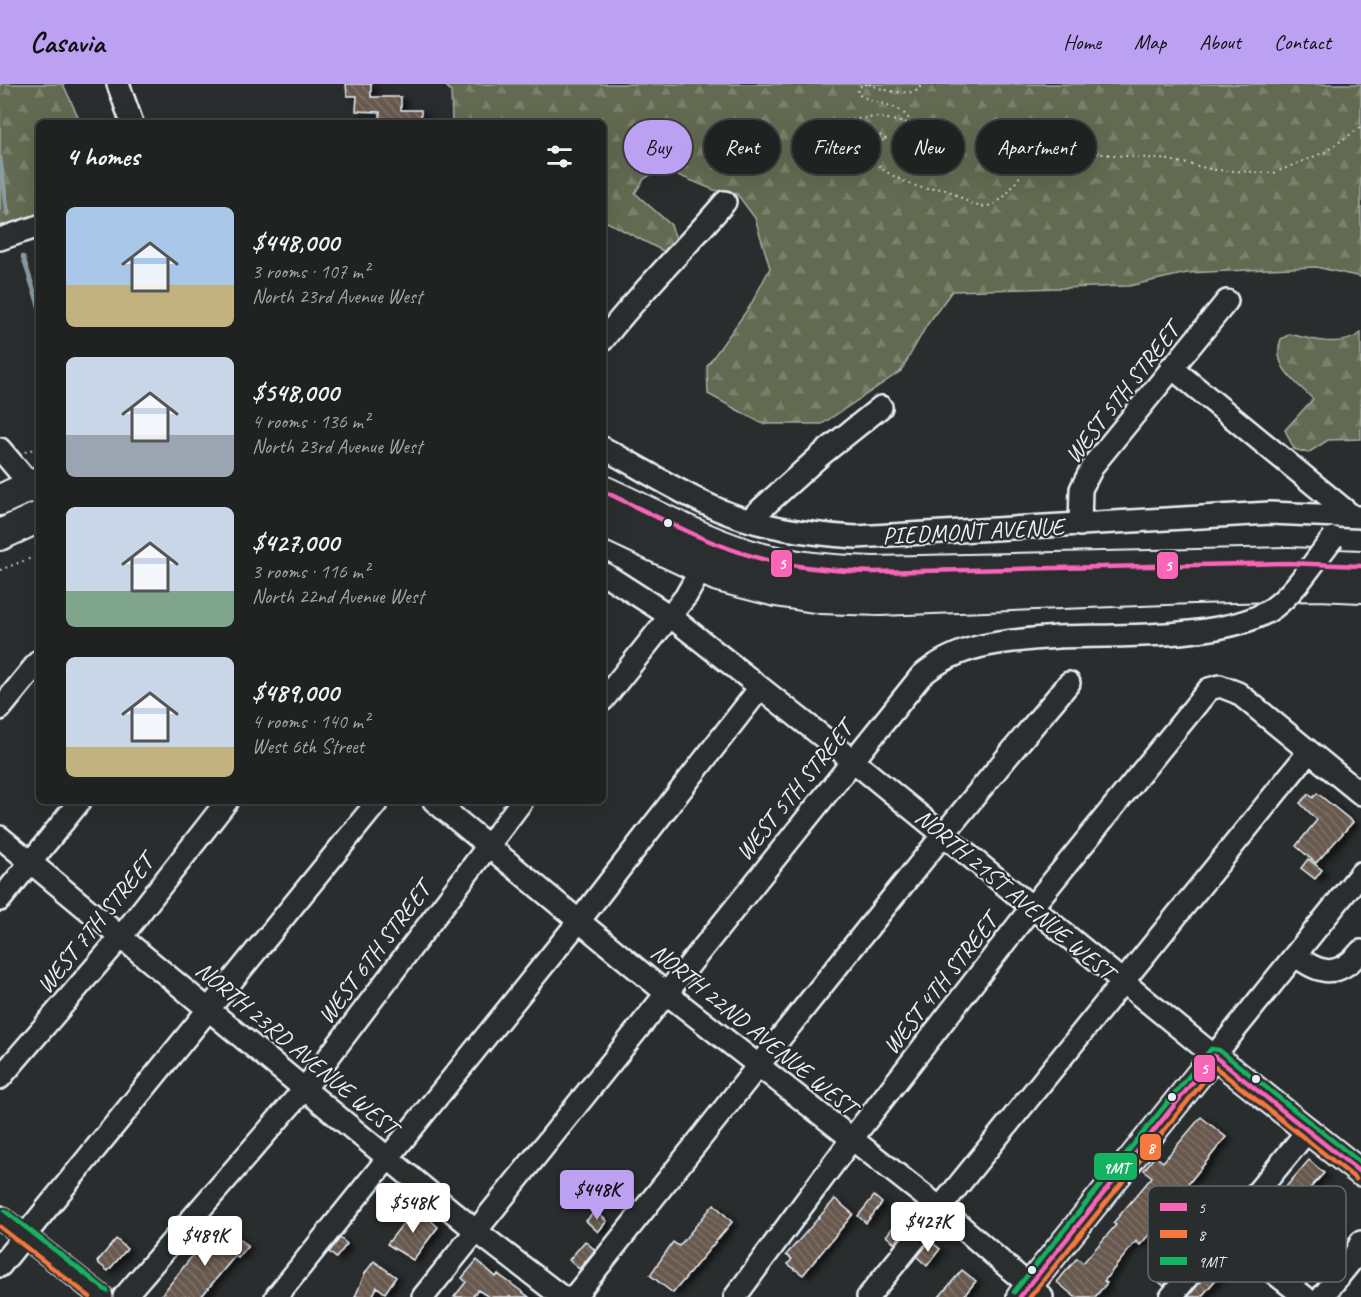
<!DOCTYPE html>
<meta charset="utf-8">
<style>
body{margin:0;font-family:Caveat,sans-serif;background:#282a2a;color:#f1f3f6;height:100vh;display:flex;flex-direction:column;font-size:22px;white-space:nowrap}
*{box-sizing:border-box;margin:0}
p{font-size:20px;color:#a2a4a5}
.icon{flex:none;width:33px;height:33px;fill:none;stroke:currentColor;stroke-width:2;stroke-linecap:round;stroke-linejoin:round}
.map{position:relative;flex:1;overflow:hidden}
.drawer{position:absolute;left:36px;top:36px;width:570px;height:684px;display:flex;flex-direction:column;background:#202222;border-radius:9px;box-shadow:0 6px 24px #0002,0 0 0 2px #3d3f40}
.drawer>*{flex:none}
.top-card{position:absolute;left:624px;top:36px;width:570px;height:54px;display:flex;gap:12px}
.price{position:absolute;translate:-50% -51px;padding:0 14px;border-radius:6px;background:#fff;color:#222;font-size:20px;line-height:39px;filter:drop-shadow(0 2px 3px #0008)}
.price::after{content:'';position:absolute;left:50%;top:36px;width:18px;height:14px;margin-left:-9px;background:inherit;clip-path:polygon(0 0,100% 0,50% 100%)}
.price.on{background:#bca0f2;color:#111}
ul{padding:0;list-style:none}
li{display:flex;align-items:center;gap:18px;height:150px;padding:0 30px}
li span{display:grid;place-items:center;flex:none;width:168px;height:120px;border-radius:9px;color:#555}
li>.icon{margin-inline-start:auto}
span .icon{width:72px;height:72px;fill:#fffc;stroke-width:1}
li b{font-size:26px}
h2{display:flex;justify-content:space-between;align-items:center;height:72px;padding:0 30px;font-size:26px}
.pill{padding:0 21px;border-radius:27px;background:#202222;box-shadow:0 6px 24px #0002,0 0 0 2px #3d3f40;font-size:21px;line-height:54px}
.pill.on{background:#bca0f2;color:#111}
header{display:flex;align-items:center;gap:36px;box-sizing:border-box;height:84px;padding:0 30px;background:#bca0f2;color:#111}
header strong{font-size:28px}
nav{display:flex;gap:33px;margin-inline-start:auto;font-size:21px}
.map>svg:first-child{display:block}
</style>
<header>
<strong>Casavia</strong>
<nav><a>Home</a><a>Map</a><a>About</a><a>Contact</a></nav>
</header>
<div class="map">
<svg width="1361" height="1213" viewBox="0 0 1361 1213">
<defs>
<pattern id="forest-firs" width="22" height="20" patternUnits="userSpaceOnUse" patternTransform="scale(1.5)"><rect width="22" height="20" fill="#646b51"/><path d="M5 1l3.5 6h-7zM16 11l3.5 6h-7z" fill="#7a816b"/></pattern>
<pattern id="building-back-hatch" width="6" height="6" patternUnits="userSpaceOnUse" patternTransform="scale(1.5)"><rect width="6" height="6" fill="#67594e"/><path d="M-1 5l2 2M0 0l6 6M5-1l2 2" fill="none" stroke="#7d7168"/></pattern>
<filter id="shadow"><feDropShadow dx="5.5" dy="3" stdDeviation="3" flood-color="#0009"/></filter>
</defs>
<rect width="100%" height="100%" fill="#2a2d2e"/>
<filter id="ink" filterUnits="userSpaceOnUse"><feTurbulence type="fractalNoise" baseFrequency=".0167" numOctaves="2"/><feDisplacementMap in="SourceGraphic" scale="12" xChannelSelector="R" yChannelSelector="G"/><feConvolveMatrix kernelMatrix="1 2 1 2 8 2 1 2 1" color-interpolation-filters="sRGB"/></filter>
<g filter="url(#ink)">
<path fill="url(#forest-firs)" stroke="#a6aea4" stroke-width="1.5" d="M 0,0 L 63,0 L 81,39 L 39,39 L 39,129 L 0,143 Z
M 444,0 L 1361,0 L 1361,193 L 1316,183 L 1268,185 L 1187,189 L 1129,202 L 952,207 L 927,241 L 901,287 L 822,340 L 763,340 L 708,310 L 707,282 L 750,222 L 770,184 L 755,134 L 737,110 L 714,106 L 661,84 L 644,95 L 635,109 L 671,141 L 676,155 L 665,168 L 603,136 L 603,39 L 452,39 L 451,7 Z
M 1361,249 L 1361,355 L 1328,356 L 1308,369 L 1294,365 L 1285,346 L 1313,315 C 1296,298 1271,282 1281,255 L 1290,250 C 1312,256 1342,264 1361,249 Z"/>
<g fill="none" stroke-linecap="round" stroke-linejoin="round">
<path stroke="#889ea3" stroke-width="4.5" d="M 0,73 L 8,130
M 23,173 L 39,222"/>
</g>
<path fill="url(#building-back-hatch)" stroke="#e8f1f8" stroke-width="1.5" filter="url(#shadow)" d="M 346,0 L 371,0 L 371,13 L 401,13 L 401,26 L 421,26 L 421,39 L 380,39 L 380,28 L 356,27 L 357,12 L 347,12 Z
M 1317,709 L 1353,738 L 1316,779 L 1296,762 L 1317,736 L 1300,719 L 1309,710 L 1313,714 Z
M 1308,775 L 1322,786 L 1315,795 L 1301,784 Z
M 1201,1033 L 1226,1053 L 1177,1114 L 1179,1116 L 1140,1161 L 1136,1157 L 1104,1197 L 1107,1199 L 1095,1213 L 1075,1213 L 1057,1198 L 1077,1174 L 1083,1179 L 1116,1141 L 1113,1139 L 1152,1093 L 1144,1086 L 1155,1072 L 1163,1078 Z
M 1309,1076 L 1324,1089 L 1303,1112 L 1343,1146 L 1326,1165 L 1295,1139 L 1276,1161 L 1253,1141 Z
M 874,1112 L 882,1119 L 866,1139 L 858,1132 Z
M 835,1115 L 853,1130 L 803,1191 L 788,1180 L 792,1175 L 786,1171 Z
M 714,1120 L 732,1138 L 673,1209 L 650,1191 L 673,1158 L 679,1162 Z
M 416,1123 L 438,1143 L 413,1176 L 387,1160 Z
M 595,1127 L 607,1137 L 598,1148 L 586,1137 Z
M 901,1133 L 910,1140 L 895,1159 L 886,1152 Z
M 228,1145 L 248,1162 L 238,1174 L 235,1172 L 201,1213 L 160,1213 L 207,1153 L 216,1160 Z
M 340,1154 L 347,1160 L 336,1174 L 329,1168 Z
M 116,1155 L 127,1165 L 108,1187 L 97,1178 Z
M 585,1157 L 595,1166 L 579,1185 L 569,1176 Z
M 930,1157 L 940,1165 L 927,1182 L 917,1173 Z
M 477,1176 L 496,1193 L 498,1190 L 529,1213 L 489,1213 L 478,1206 L 472,1213 L 454,1213 L 466,1198 L 462,1194 Z
M 374,1177 L 396,1193 L 385,1209 L 377,1203 L 372,1213 L 355,1213 L 365,1189 Z
M 1171,1178 L 1178,1184 L 1164,1202 L 1153,1193 L 1162,1182 L 1165,1185 Z
M 1216,1179 L 1224,1186 L 1201,1213 L 1188,1213 Z
M 962,1186 L 976,1197 L 963,1213 L 939,1213 Z"/>
<g fill="none" stroke-linecap="round" stroke-linejoin="round">
<g stroke="#e8f1f8" stroke-width="26">
<path id="minor" d="M 118,0 L 132,39
M 0,155 L 39,142
M 603,256 C 641,207 685,165 725,118
M 1171,283 L 1351,431
M 603,364 C 641,384 678,408 717,425 C 761,444 809,450 856,453 L 1270,429 L 1361,433
M 0,365 L 39,411
M 750,435 L 821,371 L 881,323
M 1080,441 L 1081,405 L 1094,380 L 1227,217
M 603,489 L 670,532 L 852,676 L 1214,972 L 1361,789
M 603,616 L 686,512 L 708,473
M 0,625 L 39,577
M 434,717 L 666,909 L 940,1124 L 1042,1213
M 0,753 L 476,1147 L 562,1213
M 0,816 L 80,717
M 1295,871 C 1320,891 1339,894 1361,867
M 0,994 L 121,853 L 227,717
M 0,1133 L 102,1213
M 1223,1149 L 1305,1213
M 0,1182 L 378,717
M 124,1213 L 306,1003 L 522,717
M 276,1213 L 579,837 L 760,604
M 423,1213 L 921,592 C 960,558 1008,557 1057,553
M 574,1213 C 739,1008 899,800 1069,599
M 735,1213 L 851,1056 L 1032,823 L 1209,605 L 1220,602 L 1238,609 L 1361,710
M 868,1213 L 1308,669
M 1171,1213 L 1309,1045
M 1322,1213 L 1352,1176 L 1361,1158"/>
</g>
<g stroke="#e8f1f8" stroke-width="30">
<path id="major" d="M 1020,1213 L 1214,972 L 1361,1089"/>
</g>
<g stroke="#e8f1f8" stroke-width="34">
<path id="highway" d="M 603,407 C 654,430 705,459 759,474 C 796,484 834,487 873,488 L 1288,479 L 1361,482
M 0,416 L 39,398
M 603,438 L 718,492 L 776,507 L 821,514 L 880,516 L 1193,504 L 1319,501 L 1361,503
M 0,451 L 39,433"/>
</g>
<path stroke="#e8f1f8" stroke-width="2" stroke-dasharray="1.5 4.5" stroke-linecap="butt" d="M 867,0 L 859,3 L 857,9 C 873,21 897,18 909,35 L 905,39 L 879,33 L 843,36 L 839,43 L 882,52 L 887,56 L 839,60 L 837,64 L 840,68 C 849,70 863,71 871,75 C 877,78 880,84 885,87 C 898,95 914,103 928,105 C 933,105 938,104 942,105 C 962,109 975,132 997,118 C 1018,105 1025,72 1048,65 L 1169,76 L 1215,86 L 1274,89 L 1325,68 L 1361,43
M 869,0 C 881,6 908,13 920,5 L 920,0
M 25,368 L 39,363
M 0,486 L 39,471"/>
<use href="#minor" stroke="#2a2d2e" stroke-width="21"/>
<use href="#major" stroke="#2a2d2e" stroke-width="26"/>
<use href="#highway" stroke="#2a2d2e" stroke-width="30"/>
<g stroke="#e8f1f8" stroke-width="26" stroke-linecap="butt">
<path id="minor-bridge" d="M 1057,553 C 1113,551 1230,556 1273,524 C 1297,506 1314,477 1333,454"/>
</g>
<use href="#minor-bridge" stroke="#2a2d2e" stroke-width="21"/>
<g stroke="#2a2d2e" stroke-width="9">
<path id="bus-1" d="M 603,407 C 654,431 704,459 759,474 C 796,484 835,487 873,488 L 1288,479 L 1361,482
M 1020,1213 L 1214,972 L 1361,1089"/>
</g>
<g stroke="#2a2d2e" stroke-width="9">
<path id="bus-2" d="M 0,1143 L 90,1213
M 1030,1213 L 1215,983 L 1356,1095"/>
</g>
<g stroke="#2a2d2e" stroke-width="9">
<path id="bus-3" d="M 5,1127 L 107,1207
M 1014,1208 L 1211,965 L 1219,966 L 1361,1079"/>
</g>
<use href="#bus-1" stroke="#fa66b7" stroke-width="4.5"/>
<use href="#bus-2" stroke="#f6793e" stroke-width="4.5"/>
<use href="#bus-3" stroke="#13b361" stroke-width="4.5"/>
</g>
</g>
<g fill="#e8f1f8" stroke="#2a2d2e" stroke-width="2">
<circle cx="668" cy="439" r="5"/>
<circle cx="1256" cy="995" r="5"/>
<circle cx="1172" cy="1013" r="5"/>
<circle cx="1032" cy="1186" r="5"/>
</g>
<g text-anchor="middle" dominant-baseline="central" stroke-width="4.5" stroke-linejoin="round" paint-order="stroke">
<g font-size="24" fill="#e8f1f8" stroke="#2a2d2e">
<text transform="translate(1122 309) rotate(-52)">WEST 5TH STREET</text>
<text transform="translate(973 447) rotate(-3)">PIEDMONT AVENUE</text>
<text transform="translate(794 707) rotate(-51)">WEST 5TH STREET</text>
<text transform="translate(1015 810) rotate(40)">NORTH 21ST AVENUE WEST</text>
<text transform="translate(95 840) rotate(-51)">WEST 7TH STREET</text>
<text transform="translate(374 869) rotate(-53)">WEST 6TH STREET</text>
<text transform="translate(940 900) rotate(-52)">WEST 4TH STREET</text>
<text transform="translate(754 945) rotate(39)">NORTH 22ND AVENUE WEST</text>
<text transform="translate(297 964) rotate(40)">NORTH 23RD AVENUE WEST</text>
</g>
</g>
<rect x="1148" y="1102" width="198" height="96" rx="9" fill="#2a2d2e" stroke="#63686b" stroke-width="1.5"/>
<rect x="1160" y="1119" width="27" height="8" fill="#fa66b7"/>
<rect x="1160" y="1146" width="27" height="8" fill="#f6793e"/>
<rect x="1160" y="1173" width="27" height="8" fill="#13b361"/>
<g font-size="16" fill="#e8f1f8">
<text x="1198" y="1129">5</text>
<text x="1198" y="1156">8</text>
<text x="1198" y="1183">9MT</text>
</g>
<g stroke="#2a2d2e" stroke-width="2">
<rect x="770" y="465" width="23" height="29" rx="6" fill="#fa66b7"/>
<rect x="1156" y="467" width="23" height="29" rx="6" fill="#fa66b7"/>
<rect x="1193" y="970" width="23" height="29" rx="6" fill="#fa66b7"/>
<rect x="1139" y="1049" width="23" height="28" rx="6" fill="#f6793e"/>
<rect x="1093" y="1068" width="45" height="29" rx="6" fill="#13b361"/>
</g>
<g font-size="16" text-anchor="middle" font-weight="bold" fill="#fff">
<text x="782" y="485">5</text>
<text x="1168" y="487">5</text>
<text x="1204" y="990">5</text>
<text x="1151" y="1069">8</text>
<text x="1116" y="1089">9MT</text>
</g>
</svg>
<b class="price on" style="left:597px;top:1137px">$448K</b>
<b class="price" style="left:413px;top:1150px">$548K</b>
<b class="price" style="left:928px;top:1169px">$427K</b>
<b class="price" style="left:205px;top:1183px">$489K</b>
<div class="top-card">
<a class="pill on">Buy</a>
<a class="pill">Rent</a>
<a class="pill">Filters</a>
<a class="pill">New</a>
<a class="pill">Apartment</a>
</div>
<section class="drawer">
<h2>4 homes<svg class="icon" aria-label="filters" viewBox="0 0 24 24"><path d="M4 7h16M4 17h16"/><circle cx="9" cy="7" r="2"/><circle cx="15" cy="17" r="2"/></svg></h2>
<ul>
<li><span style="background:linear-gradient(#a9c7e8 65%,#c2b280 0)"><svg class="icon" aria-label="home" viewBox="0 0 24 24"><path d="M3 11l9-7 9 7M6 9v11h12V9"/></svg></span><div><b>$448,000</b><p>3 rooms · 107 m²</p><p>North 23rd Avenue West</p></div></li>
<li><span style="background:linear-gradient(#c9d6e8 65%,#9aa5b1 0)"><svg class="icon" aria-label="home" viewBox="0 0 24 24"><path d="M3 11l9-7 9 7M6 9v11h12V9"/></svg></span><div><b>$548,000</b><p>4 rooms · 136 m²</p><p>North 23rd Avenue West</p></div></li>
<li><span style="background:linear-gradient(#c9d6e8 70%,#7fa58c 0)"><svg class="icon" aria-label="home" viewBox="0 0 24 24"><path d="M3 11l9-7 9 7M6 9v11h12V9"/></svg></span><div><b>$427,000</b><p>3 rooms · 116 m²</p><p>North 22nd Avenue West</p></div></li>
<li><span style="background:linear-gradient(#c9d6e8 75%,#c2b280 0)"><svg class="icon" aria-label="home" viewBox="0 0 24 24"><path d="M3 11l9-7 9 7M6 9v11h12V9"/></svg></span><div><b>$489,000</b><p>4 rooms · 140 m²</p><p>West 6th Street</p></div></li>
</ul>
</section>
</div>
